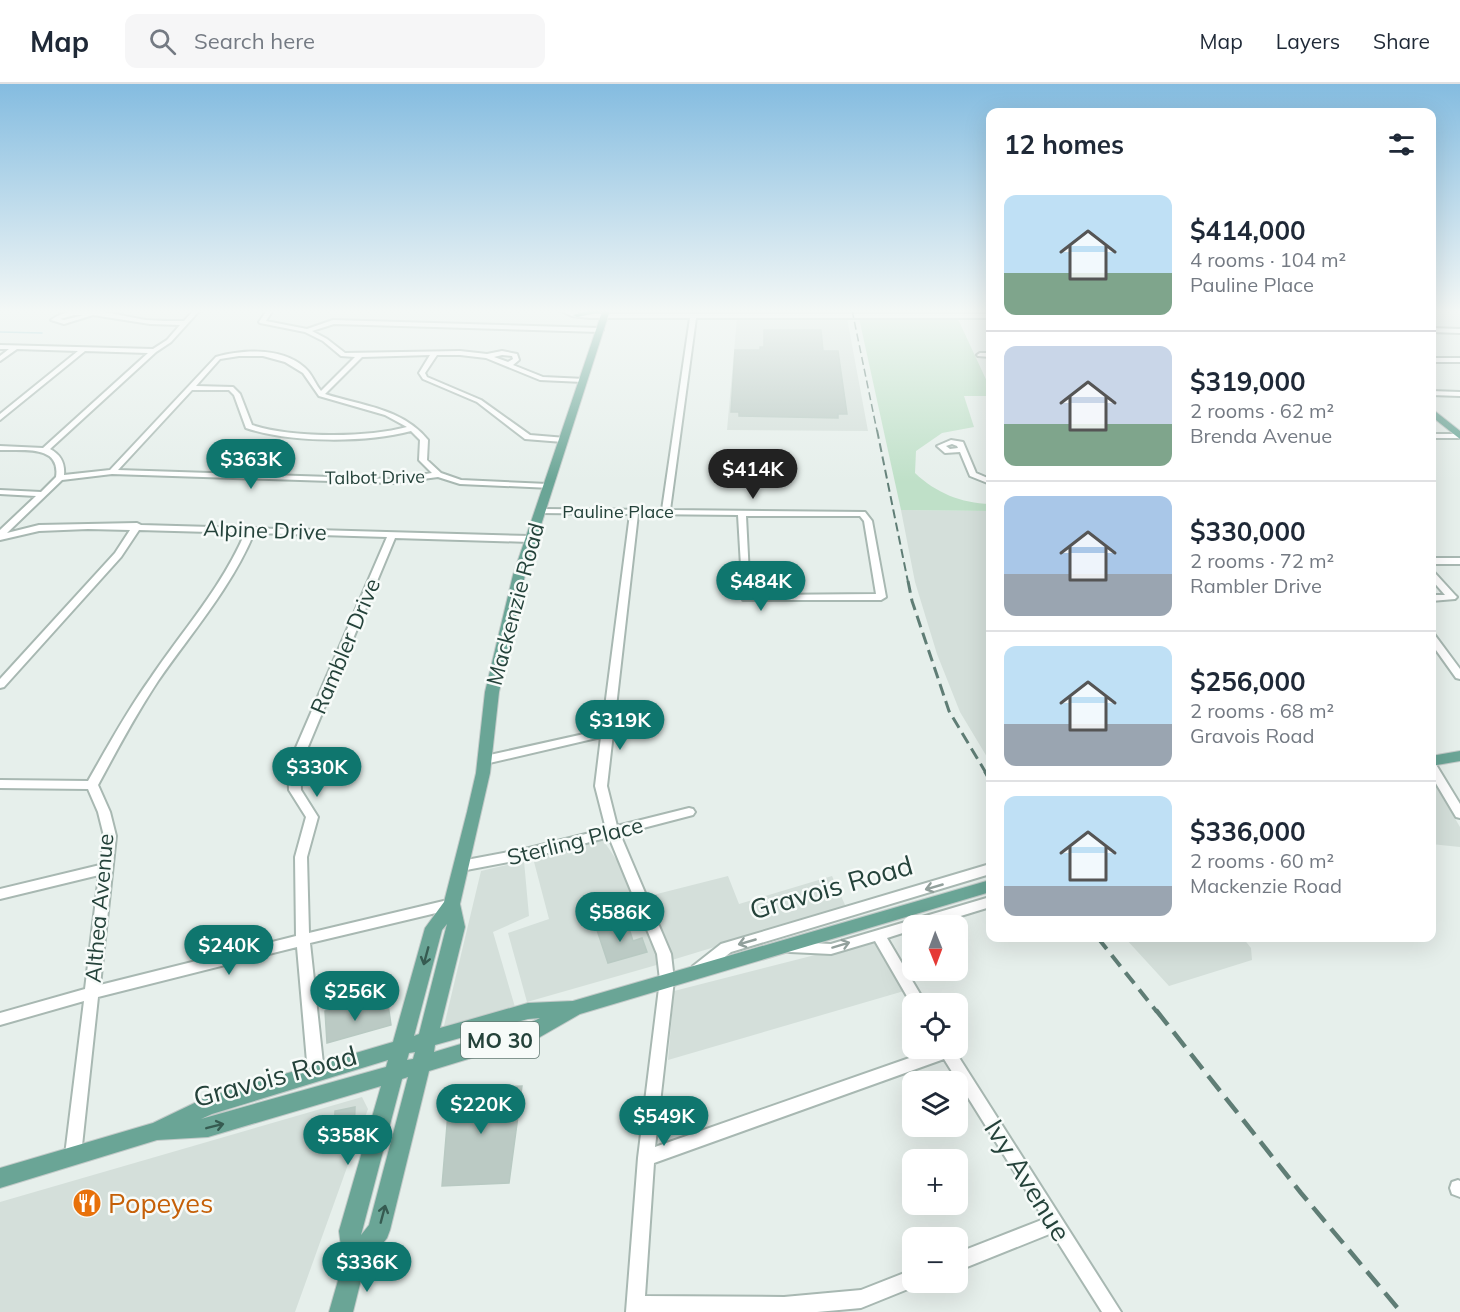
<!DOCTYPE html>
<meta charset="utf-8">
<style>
body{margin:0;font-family:Mulish,sans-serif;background:#f6f6f7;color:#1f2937;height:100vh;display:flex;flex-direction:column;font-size:22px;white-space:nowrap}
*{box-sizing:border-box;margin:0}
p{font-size:20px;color:#747a83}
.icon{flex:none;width:33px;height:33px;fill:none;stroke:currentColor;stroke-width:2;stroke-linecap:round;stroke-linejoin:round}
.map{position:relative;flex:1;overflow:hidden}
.sheet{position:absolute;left:986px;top:24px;width:450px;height:834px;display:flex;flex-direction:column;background:#fff;border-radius:12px;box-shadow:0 6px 24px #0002}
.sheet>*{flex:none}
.needle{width:39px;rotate:179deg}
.tools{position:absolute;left:902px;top:831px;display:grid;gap:12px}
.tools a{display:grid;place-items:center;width:66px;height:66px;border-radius:12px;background:#fff;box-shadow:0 6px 24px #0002;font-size:30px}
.price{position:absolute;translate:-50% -51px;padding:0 14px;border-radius:21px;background:#0f766e;color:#fff;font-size:20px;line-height:39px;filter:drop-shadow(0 2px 3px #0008)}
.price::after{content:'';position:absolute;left:50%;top:36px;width:18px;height:14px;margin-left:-9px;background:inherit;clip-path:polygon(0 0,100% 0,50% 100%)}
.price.active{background:#222;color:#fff}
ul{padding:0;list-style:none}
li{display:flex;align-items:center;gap:18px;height:150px;padding:0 18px}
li+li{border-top:2px solid #e0e1e3}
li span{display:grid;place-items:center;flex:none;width:168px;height:120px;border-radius:12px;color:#555}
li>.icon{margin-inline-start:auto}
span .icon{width:72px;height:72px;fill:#fffc;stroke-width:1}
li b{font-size:26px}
h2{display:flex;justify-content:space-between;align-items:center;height:72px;padding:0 18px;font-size:26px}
header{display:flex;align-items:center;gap:36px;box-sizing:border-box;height:84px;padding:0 30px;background:#fff;border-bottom:2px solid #e0e1e3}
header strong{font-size:28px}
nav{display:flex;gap:33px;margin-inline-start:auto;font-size:21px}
.search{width:420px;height:54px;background:#f6f6f7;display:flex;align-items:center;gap:15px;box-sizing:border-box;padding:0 21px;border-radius:12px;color:#747a83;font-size:22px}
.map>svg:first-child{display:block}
</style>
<header>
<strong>Map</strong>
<div class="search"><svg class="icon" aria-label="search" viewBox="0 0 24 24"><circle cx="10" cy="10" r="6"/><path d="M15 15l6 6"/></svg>Search here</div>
<nav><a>Map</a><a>Layers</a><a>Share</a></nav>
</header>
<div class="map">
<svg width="1460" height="1228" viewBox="0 0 1460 1228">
<rect width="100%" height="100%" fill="#e6efeb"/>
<path fill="#d4dfda" d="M 737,234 L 847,234 L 868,347 L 727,346 Z
M 901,426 L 990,427 L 990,678 L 960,628 L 937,570 L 915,498 Z
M 1431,694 L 1460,743 L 1460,763 L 1431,760 Z
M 603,756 L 618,778 L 643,835 L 660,880 L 527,918 L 508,849 L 549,835 L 533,774 Z
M 524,777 L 529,832 L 493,848 L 515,923 L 444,942 L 481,787 Z
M 728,792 L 739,820 L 832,792 L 846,823 L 672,876 L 649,812 Z
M 1125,854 L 1243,854 L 1251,864 L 1252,876 L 1169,902 Z
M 874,856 L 904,907 L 668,976 L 674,907 Z
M 362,1013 L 368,1025 L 295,1228 L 0,1228 L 0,1118 Z"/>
<path fill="#bfe0c8" d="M 957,233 L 990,304 L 990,312 L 964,312 L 974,343 L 942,349 L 916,367 L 915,389 C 936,409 961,419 990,420 L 990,427 L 901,426 L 859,234 Z"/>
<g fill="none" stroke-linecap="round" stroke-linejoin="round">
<path stroke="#8ec9d4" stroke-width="1.5" d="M 0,248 L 42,249"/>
</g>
<path fill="#bbcac4" stroke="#b8c9c2" stroke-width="1.5" d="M 764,246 L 821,246 L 823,267 L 838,267 L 847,330 L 838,330 L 838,334 L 739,332 L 739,328 L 731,328 L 735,266 L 760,266 L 760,263 L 764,263 Z
M 627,838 L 633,857 L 642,854 L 647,868 L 608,879 L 597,846 Z
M 388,920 L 391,941 L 327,959 L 325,927 L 348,921 L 349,930 Z
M 522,1002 L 509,1099 L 442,1102 L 450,1005 Z
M 355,1023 L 354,1054 L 334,1059 L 335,1027 Z"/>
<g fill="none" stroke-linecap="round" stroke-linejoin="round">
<g stroke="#a8b8b2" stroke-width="4">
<path id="minor" d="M 194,226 L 200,226 L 171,258 L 156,268 L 50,365 C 61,371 65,379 64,391 L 110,386 L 216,273 C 244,265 286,263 308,287 C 313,293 316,301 321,307 L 355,273 L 341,272 L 323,257 L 305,248 L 260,239 L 259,238 L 267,226 L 273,226 L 266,237 L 307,245 L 333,236 L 600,244 L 603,246 L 600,248 L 334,240 L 312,247 L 327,255 L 345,269 L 460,267 L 487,270 L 502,267 L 517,270 L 519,276 L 513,281 L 543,293 L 585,295 L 586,296 L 583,298 L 540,296 L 486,274 L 460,271 L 437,271 L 425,289 L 427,293 L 481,316 L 530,351 L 566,354 L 567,356 L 563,358 L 525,355 L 477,318 L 423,295 L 419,289 L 430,271 L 362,273 L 325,310 C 362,322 402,324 428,356 L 427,376 L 441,389 L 461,396 L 548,400 L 552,402 L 551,404 L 460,400 L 438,393 L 392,399 L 112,390 L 62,396 L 7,449 L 39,441 L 137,439 L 141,441 L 530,452 L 534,455 L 530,458 L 395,454 L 300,682 L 301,706 L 318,733 L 307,773 L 309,849 L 452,815 L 457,816 L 459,820 L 457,824 L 310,859 L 324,989 L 321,994 L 316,996 L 311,994 L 308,989 L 297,863 L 98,913 L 81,1071 L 79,1076 L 73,1079 L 67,1076 L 65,1071 L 84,917 L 0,941 L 0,929 L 85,905 L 99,791 L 0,815 L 0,805 L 100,781 L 104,752 L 98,728 L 88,705 L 0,704 L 0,696 L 88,697 C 108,662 127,627 150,595 C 183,546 222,503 245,449 L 139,446 L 121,473 L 4,603 L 0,604 L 0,595 L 115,469 L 130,446 L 88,445 L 39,447 L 0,456 L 0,446 L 36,412 L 0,410 L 0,406 L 41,408 L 56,393 C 61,360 22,367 0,366 L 0,362 L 43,364 L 148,269 L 85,267 L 0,336 L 0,330 L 78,267 L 17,265 L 0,277 L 0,272 L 9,265 L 0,265 L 0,261 L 153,265 L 167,256 L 180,241 L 150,240 L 93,231 L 64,240 L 51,236 C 77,217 117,232 146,236 C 159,237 171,237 184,237 ZM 74,231 L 84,231 L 64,236 L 60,235 ZM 502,271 L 512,272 L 513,275 L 508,278 L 494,273 ZM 239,272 L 263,272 L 285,278 L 303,289 L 319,312 L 385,331 L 407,343 C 367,354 292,354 252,341 L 240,310 L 233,303 L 196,302 L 220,275 ZM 192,306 L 229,306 L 234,311 L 246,344 C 291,359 366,359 411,347 L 420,356 L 419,376 L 432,389 L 392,395 L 118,386 ZM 254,449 L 387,453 L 288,682 L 289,706 L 306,733 L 295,773 L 296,852 L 100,901 L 116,752 L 110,728 L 98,701 C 117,666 136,630 158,597 C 192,548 231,504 254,449 Z
M 559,226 L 590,230 L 990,230 L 990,234 L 696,234 L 670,426 L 865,428 L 872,437 L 886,513 L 881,516 L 743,516 L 738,431 L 638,430 L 607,702 L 617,742 L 689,724 L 693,725 L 695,728 L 693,731 L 620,750 L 671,870 L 674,896 L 655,1063 L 938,964 L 953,964 L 1121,1228 L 1102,1228 L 1052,1149 L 957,1187 L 957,1169 L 1044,1135 L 944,975 L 654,1079 L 645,1212 L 784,1213 L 861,1206 L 912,1186 L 912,1198 L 919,1198 L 918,1201 L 861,1224 L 817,1228 L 626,1228 L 638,1074 L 660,896 L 657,870 L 609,753 L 525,775 L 461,787 L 457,785 L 455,782 L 457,779 L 461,777 L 525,765 L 606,745 L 595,702 L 601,653 L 485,680 L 479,676 L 485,672 L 602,646 L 630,430 L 540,429 L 536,427 L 540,425 L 662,426 L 690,234 L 590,234 L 572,232 ZM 746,432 L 860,432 L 864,437 L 876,510 L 750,511 Z
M 1431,244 L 1460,245 L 1460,249 L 1431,248 Z
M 980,269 L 990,269 L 990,273 L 978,272 L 977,271 Z
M 1431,274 L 1460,274 L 1460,278 L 1431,278 Z
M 1431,307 L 1460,308 L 1460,312 L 1431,311 Z
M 1431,350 L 1460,350 L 1460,354 L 1431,354 Z
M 951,356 L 963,358 L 976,389 L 990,395 L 990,400 L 970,392 L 960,368 L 945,369 L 937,362 ZM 952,360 L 957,362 L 958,364 L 950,365 L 946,362 Z
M 1431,474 L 1460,474 L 1460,480 L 1431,480 Z
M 1431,487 L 1434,488 L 1455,511 L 1457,513 L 1455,515 L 1431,517 L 1431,511 L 1445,511 L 1431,495 Z
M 1431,549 L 1434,550 L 1460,585 L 1460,595 L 1456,594 L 1431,559 Z
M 1431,678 L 1435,679 L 1460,720 L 1460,734 L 1456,733 L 1431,691 Z
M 990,780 L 990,790 L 731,868 L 703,890 L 698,892 L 693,890 L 691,886 L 693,882 L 721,860 Z
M 990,813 L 990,823 L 928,842 L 912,842 L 912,846 L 887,854 L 926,920 L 912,920 L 912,921 L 875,857 L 831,870 L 790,868 L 785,867 L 783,863 L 785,859 L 790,858 L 831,860 Z
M 1458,1096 L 1460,1097 L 1460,1113 L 1452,1110 L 1450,1104 L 1452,1098 Z"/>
</g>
<g stroke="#c2cac8" stroke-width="2">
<path id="major" d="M 591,226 L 610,226 L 525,491 L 499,608 L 490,689 L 460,820 L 465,843 L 440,944 L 528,919 L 573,917 L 990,796 L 990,808 L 580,930 L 540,953 L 429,987 L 390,1146 L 387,1154 L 364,1184 L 353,1228 L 329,1228 L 343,1179 L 339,1147 L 381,1002 L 208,1053 L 157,1056 L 0,1104 L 0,1084 L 153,1039 L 207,1013 L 393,958 L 425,844 L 444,818 L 467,728 L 476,689 L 485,608 L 513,491 L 602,228 L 577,233 L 573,231 ZM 447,840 L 419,950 L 414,952 L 442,846 ZM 540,934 L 528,940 L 434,968 L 435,961 L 528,935 ZM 415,968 L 413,975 L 407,976 L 409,969 ZM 388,976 L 386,983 L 201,1035 L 212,1030 ZM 408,993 L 369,1141 L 361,1151 L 402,995 Z
M 1431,324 L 1460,347 L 1460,355 L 1431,332 Z
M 1460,667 L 1460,677 L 1431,682 L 1431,672 Z"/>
</g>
<use href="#minor" fill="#fff" fill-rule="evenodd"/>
<use href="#major" fill="#6aa596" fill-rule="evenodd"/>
<path stroke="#5f7d75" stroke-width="1.5" stroke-dasharray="8 4" stroke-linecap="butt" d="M 852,226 L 877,347"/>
<path stroke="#5f7d75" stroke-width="2" stroke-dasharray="9 4.5" stroke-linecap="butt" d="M 877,346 L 908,498"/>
<path stroke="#5f7d75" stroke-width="3" stroke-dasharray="12 6" stroke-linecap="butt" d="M 908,497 L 912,517 L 949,627 L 986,689"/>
<path stroke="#5f7d75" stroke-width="4" stroke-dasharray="14 8" stroke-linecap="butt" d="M 985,687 L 990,696
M 1098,854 L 1157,928"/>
<path stroke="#5f7d75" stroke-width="4.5" stroke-dasharray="19 9" stroke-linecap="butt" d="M 1156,926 L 1301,1109 L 1401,1228"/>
</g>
<defs><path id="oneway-shaft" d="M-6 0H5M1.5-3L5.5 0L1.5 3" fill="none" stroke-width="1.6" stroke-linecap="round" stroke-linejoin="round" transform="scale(1.5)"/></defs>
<g stroke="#92a09c">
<use href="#oneway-shaft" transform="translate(934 803) rotate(164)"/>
<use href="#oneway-shaft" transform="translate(747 858) rotate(164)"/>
<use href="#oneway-shaft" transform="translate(841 861) rotate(-17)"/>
</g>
<g stroke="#365b51">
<use href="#oneway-shaft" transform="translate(426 872) rotate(105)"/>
<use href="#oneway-shaft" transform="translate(215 1042) rotate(-14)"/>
<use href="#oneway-shaft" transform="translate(383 1130) rotate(-75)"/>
</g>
<linearGradient id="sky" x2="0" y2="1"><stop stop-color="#84bce0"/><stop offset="0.57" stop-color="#f4f8f6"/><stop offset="1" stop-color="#f4f8f6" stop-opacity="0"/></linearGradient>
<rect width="1460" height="398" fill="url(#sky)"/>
<defs>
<g id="restaurant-disc" transform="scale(1.5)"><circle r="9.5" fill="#e8710a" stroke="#f7fbf9"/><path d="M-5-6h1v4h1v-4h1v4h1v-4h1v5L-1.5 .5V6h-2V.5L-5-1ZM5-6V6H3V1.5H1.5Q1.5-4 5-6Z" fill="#fff"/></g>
</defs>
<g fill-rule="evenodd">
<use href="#restaurant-disc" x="87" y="1119"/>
</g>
<g text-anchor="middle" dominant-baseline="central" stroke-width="5" stroke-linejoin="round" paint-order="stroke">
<g font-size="18" fill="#24423a" stroke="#f7fbf9">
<text transform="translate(375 393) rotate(-1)">Talbot Drive</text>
<text x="618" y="427">Pauline Place</text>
</g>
<rect fill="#f7fbf9" stroke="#637a73" stroke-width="1.5" x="461" y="938" width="78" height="36" rx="4.5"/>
<g font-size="21" font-weight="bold" fill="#24423a">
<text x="500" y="956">MO 30</text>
</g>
<g font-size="22" fill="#24423a" stroke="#f7fbf9">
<text transform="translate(265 446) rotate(2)">Alpine Drive</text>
<text transform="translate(515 520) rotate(-75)">Mackenzie Road</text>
<text transform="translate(345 562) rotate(-67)">Rambler Drive</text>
<text transform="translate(575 757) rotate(-14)">Sterling Place</text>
<text transform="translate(99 824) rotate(-85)">Althea Avenue</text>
</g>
<g font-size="27" fill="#24423a" stroke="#f7fbf9">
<text transform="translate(831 803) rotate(-16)">Gravois Road</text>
<text transform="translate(275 992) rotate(-15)">Gravois Road</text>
<text transform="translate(1028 1096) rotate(58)">Ivy Avenue</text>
</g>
<g font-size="27" fill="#c56008" stroke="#f7fbf9" text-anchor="start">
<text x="108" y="1119">Popeyes</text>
</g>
</g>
</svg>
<div class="tools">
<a><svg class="needle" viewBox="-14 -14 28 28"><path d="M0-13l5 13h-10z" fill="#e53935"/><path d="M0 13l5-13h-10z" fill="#747a83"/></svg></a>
<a><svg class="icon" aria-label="locate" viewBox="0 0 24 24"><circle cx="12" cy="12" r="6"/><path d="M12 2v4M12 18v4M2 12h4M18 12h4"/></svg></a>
<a><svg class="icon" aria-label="layers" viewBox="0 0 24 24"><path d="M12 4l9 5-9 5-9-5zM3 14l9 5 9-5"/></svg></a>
<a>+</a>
<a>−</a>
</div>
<b class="price" style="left:251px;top:406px">$363K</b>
<b class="price active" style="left:753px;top:416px">$414K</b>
<b class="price" style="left:761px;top:528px">$484K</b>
<b class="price" style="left:620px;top:667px">$319K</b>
<b class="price" style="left:317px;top:714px">$330K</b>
<b class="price" style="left:620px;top:859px">$586K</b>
<b class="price" style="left:229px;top:892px">$240K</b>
<b class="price" style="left:355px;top:938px">$256K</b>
<b class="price" style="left:481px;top:1051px">$220K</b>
<b class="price" style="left:664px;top:1063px">$549K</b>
<b class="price" style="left:348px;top:1082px">$358K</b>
<b class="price" style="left:367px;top:1209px">$336K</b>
<section class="sheet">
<h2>12 homes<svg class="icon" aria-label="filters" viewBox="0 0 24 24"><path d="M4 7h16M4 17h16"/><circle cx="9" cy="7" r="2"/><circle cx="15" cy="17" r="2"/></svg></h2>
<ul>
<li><span style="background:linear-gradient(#bfe0f5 65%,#7fa58c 0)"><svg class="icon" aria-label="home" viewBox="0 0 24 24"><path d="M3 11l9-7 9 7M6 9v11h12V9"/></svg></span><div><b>$414,000</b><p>4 rooms · 104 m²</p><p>Pauline Place</p></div></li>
<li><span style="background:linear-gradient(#c9d6e8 65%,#7fa58c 0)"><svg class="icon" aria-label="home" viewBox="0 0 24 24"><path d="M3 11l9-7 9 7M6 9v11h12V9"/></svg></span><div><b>$319,000</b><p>2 rooms · 62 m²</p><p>Brenda Avenue</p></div></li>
<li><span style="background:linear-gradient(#a9c7e8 65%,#9aa5b1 0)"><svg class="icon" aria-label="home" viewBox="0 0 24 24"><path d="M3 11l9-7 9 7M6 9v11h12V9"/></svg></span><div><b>$330,000</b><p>2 rooms · 72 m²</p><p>Rambler Drive</p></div></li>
<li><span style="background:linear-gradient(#bfe0f5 65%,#9aa5b1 0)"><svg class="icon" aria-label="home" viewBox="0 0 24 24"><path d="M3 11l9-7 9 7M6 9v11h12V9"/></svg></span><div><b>$256,000</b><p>2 rooms · 68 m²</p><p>Gravois Road</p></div></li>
<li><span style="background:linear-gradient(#bfe0f5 75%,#9aa5b1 0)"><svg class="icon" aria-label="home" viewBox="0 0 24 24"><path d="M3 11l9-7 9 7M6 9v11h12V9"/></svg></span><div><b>$336,000</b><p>2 rooms · 60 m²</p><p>Mackenzie Road</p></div></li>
</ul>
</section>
</div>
